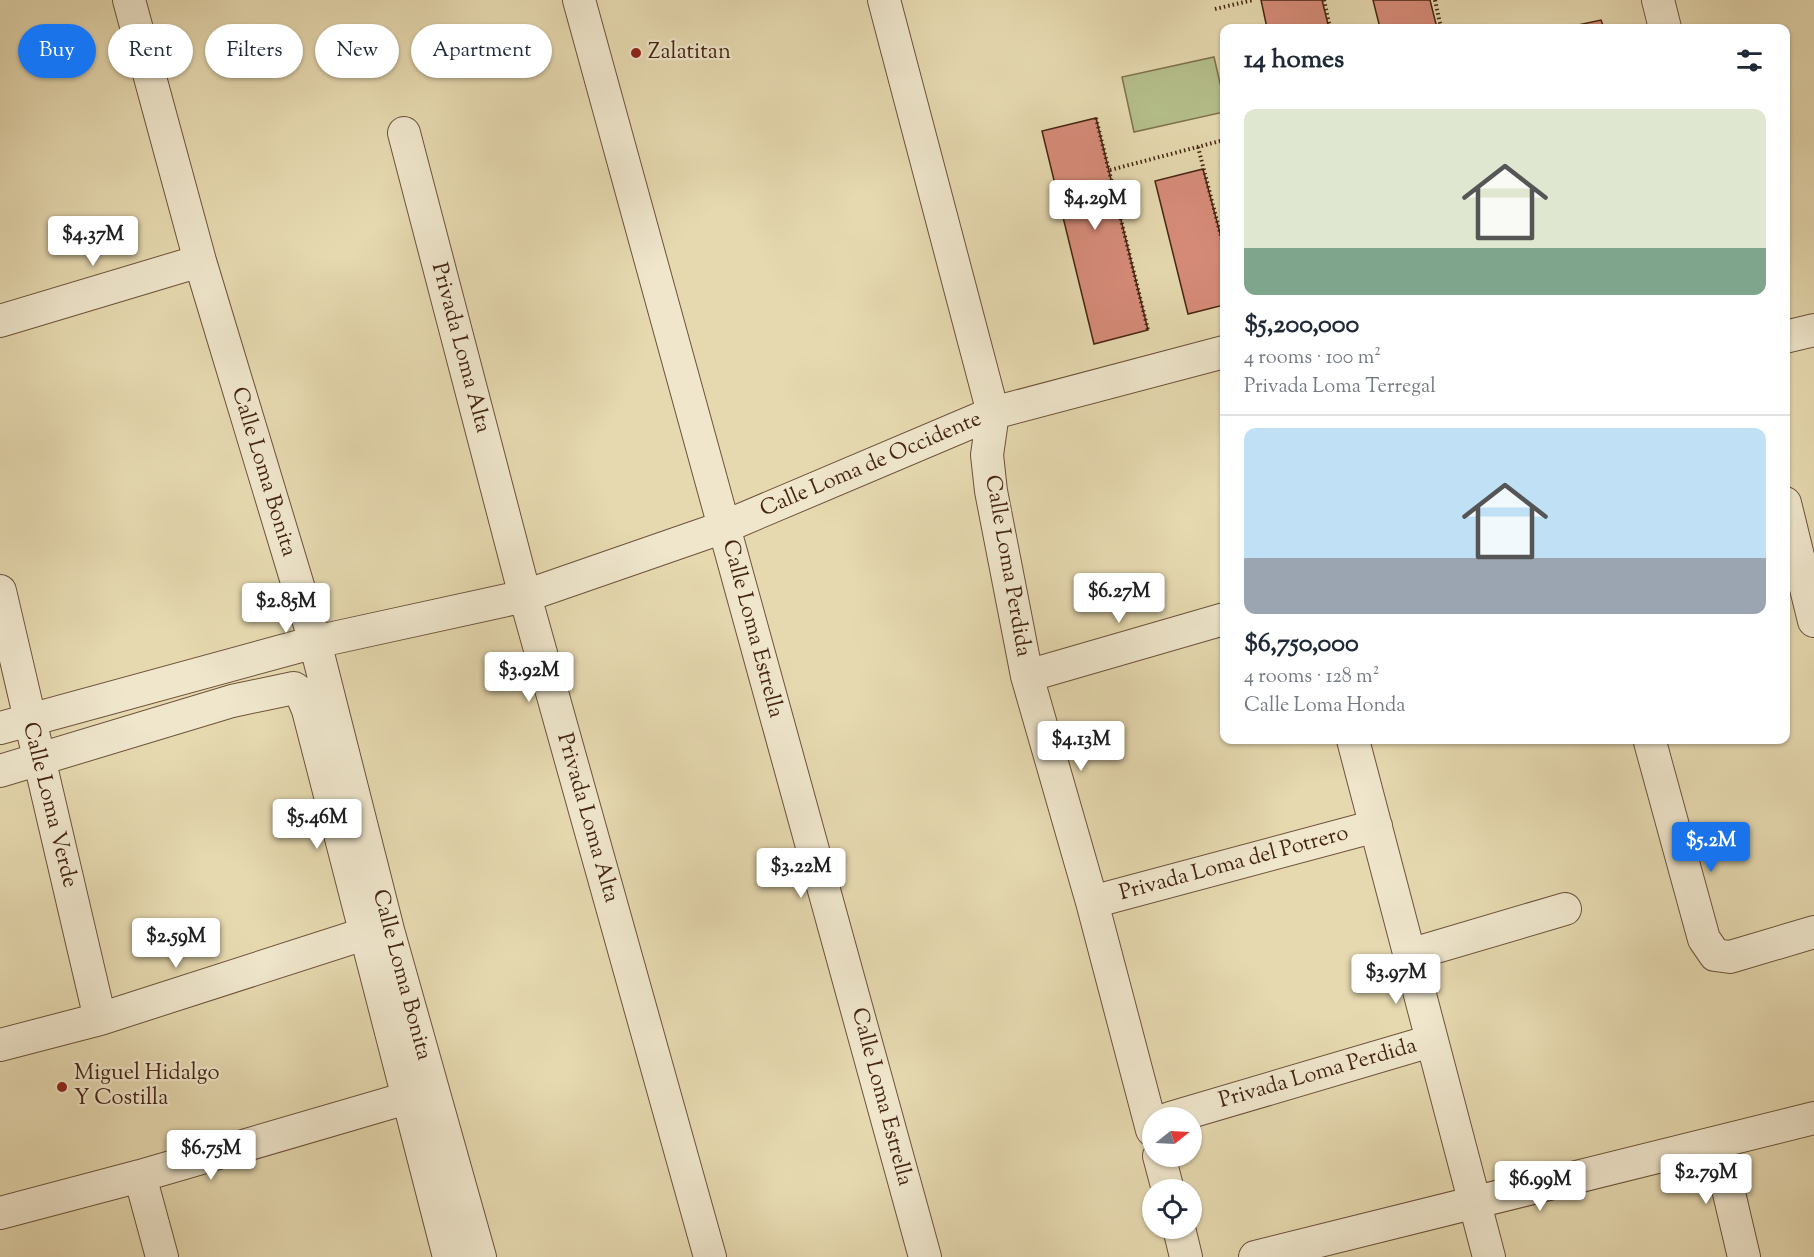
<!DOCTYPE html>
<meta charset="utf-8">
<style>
body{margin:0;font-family:"Sorts Mill Goudy",serif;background:#f6f6f7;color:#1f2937;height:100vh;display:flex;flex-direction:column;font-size:22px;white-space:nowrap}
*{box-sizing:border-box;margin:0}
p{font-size:20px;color:#747a83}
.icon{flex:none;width:33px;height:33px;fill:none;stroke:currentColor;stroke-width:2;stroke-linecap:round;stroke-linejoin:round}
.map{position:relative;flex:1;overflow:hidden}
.sheet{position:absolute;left:1220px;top:24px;width:570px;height:720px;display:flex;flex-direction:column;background:#fff;border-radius:12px;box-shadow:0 2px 4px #0004}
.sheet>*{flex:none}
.banner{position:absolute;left:18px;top:24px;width:570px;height:54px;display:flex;gap:12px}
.needle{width:39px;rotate:72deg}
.fabs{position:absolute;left:1142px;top:1107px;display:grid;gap:12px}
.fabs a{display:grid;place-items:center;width:60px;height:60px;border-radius:50%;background:#fff;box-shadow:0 2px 4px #0004;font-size:30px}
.price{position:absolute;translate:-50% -51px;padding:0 14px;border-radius:6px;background:#fff;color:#222;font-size:20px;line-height:39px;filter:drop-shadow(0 2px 3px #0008)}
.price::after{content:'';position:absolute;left:50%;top:36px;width:18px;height:14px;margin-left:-9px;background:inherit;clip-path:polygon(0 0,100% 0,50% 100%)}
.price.on{background:#1a73e8;color:#fff}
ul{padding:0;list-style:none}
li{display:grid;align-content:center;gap:12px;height:318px;padding:0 24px}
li+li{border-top:2px solid #e0e1e3}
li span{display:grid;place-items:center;height:186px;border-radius:12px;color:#555}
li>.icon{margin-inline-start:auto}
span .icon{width:108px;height:108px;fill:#fffc;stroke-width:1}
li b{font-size:26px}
h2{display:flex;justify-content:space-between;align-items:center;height:72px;padding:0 24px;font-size:26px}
.pill{padding:0 21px;border-radius:27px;background:#fff;box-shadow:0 2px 4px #0004;font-size:21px;line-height:54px}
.pill.on{background:#1a73e8;color:#fff}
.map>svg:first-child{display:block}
</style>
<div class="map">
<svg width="1814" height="1257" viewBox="0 0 1814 1257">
<rect width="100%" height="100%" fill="#e6d9b0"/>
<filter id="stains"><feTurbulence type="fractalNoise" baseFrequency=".00333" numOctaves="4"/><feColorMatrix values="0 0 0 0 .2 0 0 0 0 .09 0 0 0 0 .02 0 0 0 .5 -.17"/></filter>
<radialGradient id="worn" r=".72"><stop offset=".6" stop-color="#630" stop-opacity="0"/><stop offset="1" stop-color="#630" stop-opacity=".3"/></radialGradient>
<path fill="#b5bf8b" stroke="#7d724e" stroke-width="1.5" d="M 1214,57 L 1224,100 L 1224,112 L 1134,132 L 1122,77 Z"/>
<path fill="#d78c7a" stroke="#452512" stroke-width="1.5" d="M 1261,0 L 1322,0 L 1329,28 L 1267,28 Z
M 1373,0 L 1430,0 L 1437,28 L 1380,28 Z
M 1601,20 L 1604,28 L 1564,28 Z
M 1096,118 L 1148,330 L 1094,344 L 1042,131 Z
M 1203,169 L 1224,248 L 1224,305 L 1188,314 L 1155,181 Z"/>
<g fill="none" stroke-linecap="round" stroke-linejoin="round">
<g stroke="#6d523a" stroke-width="34">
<path id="minor" d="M 129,0 L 200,261 L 315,642 L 388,930 L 480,1257
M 579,0 L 925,1257
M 884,0 L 993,413 L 987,455 L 991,491 L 1027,676 L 1092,902 L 1152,1130
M 1658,0 L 1665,28
M 404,133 L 525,596 L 710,1257
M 0,321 L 200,261
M 1785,337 L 1814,330
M 1785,503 L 1814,621
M 0,591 L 100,1019
M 1027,676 L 1224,619
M 0,728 L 315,642 L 525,596 L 724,527 L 993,413 L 1224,352
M 1353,740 L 1489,1257
M 1650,742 L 1704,939 L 1715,955 L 1730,957 L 1814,932
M 0,771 L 232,701 L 294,688 L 301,693 L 308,710 L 449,1257
M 1092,902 L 1376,826
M 1409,955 L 1565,909
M 0,1045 L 100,1019 L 364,934
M 1170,1118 L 1431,1041
M 1717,1142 L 1744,1257
M 1159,1156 L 1168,1190
M 140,1176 L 162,1257
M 0,1213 L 140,1176 L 407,1098
M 1179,1228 L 1186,1257
M 1255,1257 L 1814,1118"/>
</g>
<path stroke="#452512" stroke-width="4" stroke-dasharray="1.5 3" stroke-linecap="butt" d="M 1324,0 L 1330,28
M 1435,0 L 1441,28
M 1215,9 L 1253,0
M 1096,118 L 1148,330
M 1198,147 L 1224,248
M 1110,170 L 1224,140"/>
<use href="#minor" stroke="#efe6cc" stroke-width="32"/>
</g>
<g fill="#8f2418" stroke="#efe6cc" stroke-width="2">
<circle cx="636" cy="53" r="6"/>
<circle cx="62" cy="1087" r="6"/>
</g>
<g text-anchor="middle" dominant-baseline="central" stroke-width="4.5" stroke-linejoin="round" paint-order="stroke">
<g font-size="22" fill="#452512" stroke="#efe6cc" text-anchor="start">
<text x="648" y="53">Zalatitan</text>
<text x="74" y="1074">Miguel Hidalgo<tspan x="74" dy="25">Y Costilla</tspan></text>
</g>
<g font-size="22" fill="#452512" stroke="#efe6cc">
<text transform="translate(460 348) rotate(75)">Privada Loma Alta</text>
<text transform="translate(871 465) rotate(-23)">Calle Loma de Occidente</text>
<text transform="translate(263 472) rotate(73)">Calle Loma Bonita</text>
<text transform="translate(1007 566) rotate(80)">Calle Loma Perdida</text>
<text transform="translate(752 629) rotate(75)">Calle Loma Estrella</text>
<text transform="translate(49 805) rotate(76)">Calle Loma Verde</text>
<text transform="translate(587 818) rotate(74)">Privada Loma Alta</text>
<text transform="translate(1234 864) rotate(-15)">Privada Loma del Potrero</text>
<text transform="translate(401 975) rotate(75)">Calle Loma Bonita</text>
<text transform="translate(1318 1074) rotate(-16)">Privada Loma Perdida</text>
<text transform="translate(881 1097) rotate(75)">Calle Loma Estrella</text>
</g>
</g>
<rect width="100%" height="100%" filter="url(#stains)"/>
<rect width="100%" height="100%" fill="url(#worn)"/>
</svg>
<div class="fabs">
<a><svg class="needle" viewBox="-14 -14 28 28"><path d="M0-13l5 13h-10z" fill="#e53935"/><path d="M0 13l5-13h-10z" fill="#747a83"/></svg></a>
<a><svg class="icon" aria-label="locate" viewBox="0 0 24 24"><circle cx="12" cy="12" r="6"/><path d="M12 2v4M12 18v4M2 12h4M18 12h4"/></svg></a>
</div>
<b class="price" style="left:1095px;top:231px">$4.29M</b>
<b class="price" style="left:93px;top:267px">$4.37M</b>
<b class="price" style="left:1119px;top:624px">$6.27M</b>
<b class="price" style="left:286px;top:634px">$2.85M</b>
<b class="price" style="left:529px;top:703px">$3.92M</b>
<b class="price" style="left:1081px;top:772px">$4.13M</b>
<b class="price" style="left:317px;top:850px">$5.46M</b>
<b class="price on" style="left:1711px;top:873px">$5.2M</b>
<b class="price" style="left:801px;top:899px">$3.22M</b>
<b class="price" style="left:176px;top:969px">$2.59M</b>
<b class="price" style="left:1396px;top:1005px">$3.97M</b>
<b class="price" style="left:211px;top:1181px">$6.75M</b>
<b class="price" style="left:1706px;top:1205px">$2.79M</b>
<b class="price" style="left:1540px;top:1212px">$6.99M</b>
<div class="banner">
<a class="pill on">Buy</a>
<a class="pill">Rent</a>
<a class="pill">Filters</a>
<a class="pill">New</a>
<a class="pill">Apartment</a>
</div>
<section class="sheet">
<h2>14 homes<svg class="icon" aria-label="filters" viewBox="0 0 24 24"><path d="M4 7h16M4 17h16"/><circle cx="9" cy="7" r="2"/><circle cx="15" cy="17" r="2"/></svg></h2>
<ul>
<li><span style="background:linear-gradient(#dfe7d0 75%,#7fa58c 0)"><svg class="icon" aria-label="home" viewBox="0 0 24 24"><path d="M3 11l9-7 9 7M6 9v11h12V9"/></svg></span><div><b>$5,200,000</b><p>4 rooms · 100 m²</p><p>Privada Loma Terregal</p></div></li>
<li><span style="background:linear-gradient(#bfe0f5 70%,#9aa5b1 0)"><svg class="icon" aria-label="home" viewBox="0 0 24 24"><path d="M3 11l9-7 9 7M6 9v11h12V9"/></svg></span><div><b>$6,750,000</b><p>4 rooms · 128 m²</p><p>Calle Loma Honda</p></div></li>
</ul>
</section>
</div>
